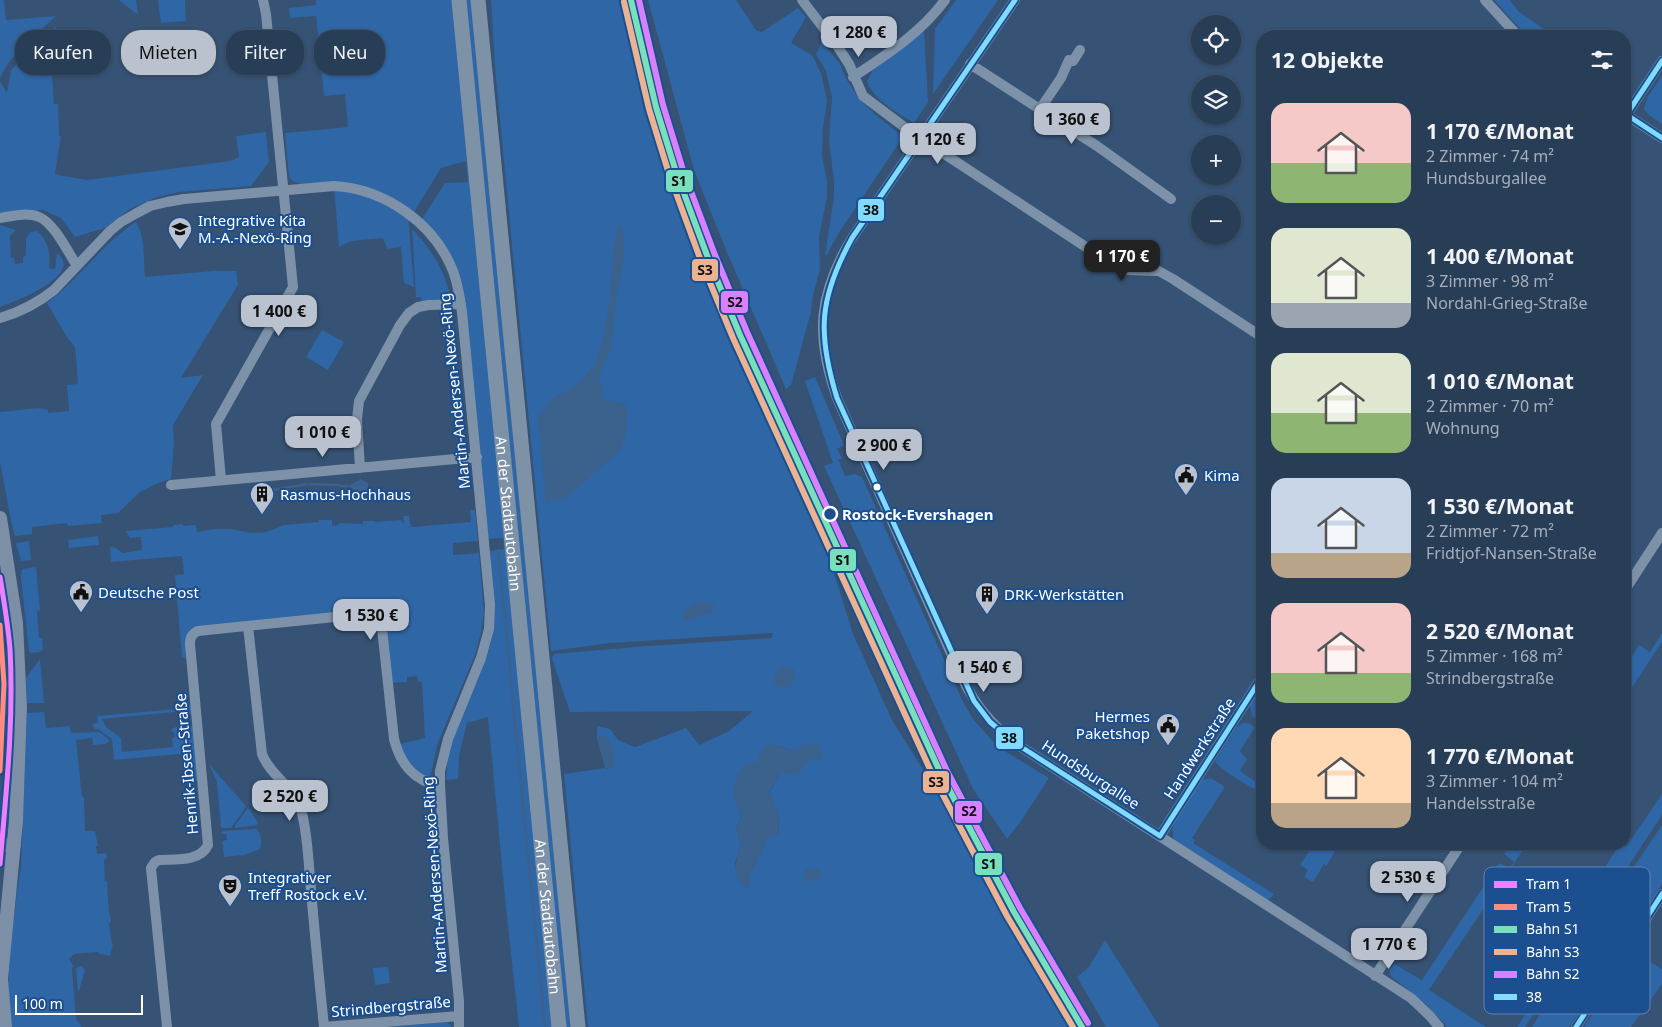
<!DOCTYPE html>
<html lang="de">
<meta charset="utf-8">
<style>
body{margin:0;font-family:"Noto Sans",sans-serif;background:#30455d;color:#f1f3f6;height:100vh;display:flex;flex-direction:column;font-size:19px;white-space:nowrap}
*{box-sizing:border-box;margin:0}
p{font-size:16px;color:#a5aeba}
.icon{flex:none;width:28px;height:28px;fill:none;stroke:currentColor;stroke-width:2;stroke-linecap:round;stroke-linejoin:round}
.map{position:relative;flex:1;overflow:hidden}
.panel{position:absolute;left:1256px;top:30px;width:375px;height:820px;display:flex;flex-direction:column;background:#283e57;border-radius:20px;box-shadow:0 1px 4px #0004,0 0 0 1px #44576d}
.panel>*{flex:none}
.top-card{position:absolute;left:15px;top:30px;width:475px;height:45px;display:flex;gap:10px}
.controls{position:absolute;left:1191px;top:15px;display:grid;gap:10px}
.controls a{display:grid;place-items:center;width:50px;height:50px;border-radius:50%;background:#283e57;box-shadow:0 1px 4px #0004,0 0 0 1px #44576d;font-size:25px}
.scale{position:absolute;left:15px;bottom:12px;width:128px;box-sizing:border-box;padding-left:5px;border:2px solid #fff;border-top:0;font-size:14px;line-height:18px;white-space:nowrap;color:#fff;-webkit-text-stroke:4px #1b4f8f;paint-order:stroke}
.price{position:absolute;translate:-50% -42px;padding:0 11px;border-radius:10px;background:#b9c2ce;color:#111;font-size:16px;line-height:32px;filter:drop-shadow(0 1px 2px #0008)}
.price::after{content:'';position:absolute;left:50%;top:30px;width:15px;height:11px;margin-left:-8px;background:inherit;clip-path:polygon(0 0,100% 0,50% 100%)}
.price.active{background:#222;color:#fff}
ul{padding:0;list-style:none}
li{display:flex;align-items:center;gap:15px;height:125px;padding:0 15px}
li span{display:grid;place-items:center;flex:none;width:140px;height:100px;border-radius:15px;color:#555}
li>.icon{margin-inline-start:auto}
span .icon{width:60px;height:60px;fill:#fffc;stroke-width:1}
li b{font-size:21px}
h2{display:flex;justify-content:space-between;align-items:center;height:60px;padding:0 15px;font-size:21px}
.chip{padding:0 18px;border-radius:20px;background:#283e57;box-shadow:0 1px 4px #0004,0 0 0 1px #44576d;font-size:18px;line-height:45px}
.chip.active{background:#b9c2ce;color:#111}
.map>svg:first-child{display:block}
</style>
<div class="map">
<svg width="1662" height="1027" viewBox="0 0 1662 1027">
<rect width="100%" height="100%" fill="#365274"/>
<path fill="#2f66a5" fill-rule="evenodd" d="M 0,0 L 4,0 L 6,20 L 56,16 C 36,35 11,53 0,78 Z
M 119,0 L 136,0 L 138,15 Z
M 158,0 L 185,0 L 186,21 L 161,23 Z
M 316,0 L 454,0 L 553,1027 L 519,1027 L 506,908 L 488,717 L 467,723 L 459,755 L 458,779 L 446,780 L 448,755 L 452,734 L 479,677 L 490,645 L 494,625 L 490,551 L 504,549 L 503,538 L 488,539 L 457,270 C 448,250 437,235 422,219 L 445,183 L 468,182 L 466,161 L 441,168 L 414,212 L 385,196 L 301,184 L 294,182 L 289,177 L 285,133 L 348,127 L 345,94 L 324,96 L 316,16 L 290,18 L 289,8 L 316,5 Z
M 466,0 L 471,0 L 571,1027 L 565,1027 Z
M 491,0 L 623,0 L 659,150 L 679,207 L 735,346 L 803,487 L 824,541 L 853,634 L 892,720 L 948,810 L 996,897 L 1074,1027 L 588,1027 L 564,774 L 605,768 L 610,769 L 600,736 L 597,739 L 597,726 L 610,729 L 618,740 L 635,747 L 686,728 L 699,745 L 729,731 L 753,711 L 570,712 L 552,658 L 554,654 L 648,646 L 772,638 L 773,633 L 610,643 L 551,651 L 495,67 ZM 773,744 L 792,751 L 769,793 L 778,814 L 779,835 L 770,834 L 750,874 L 750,888 L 735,864 L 741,843 L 736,829 L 742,816 C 733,799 735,791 738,773 L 759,763 Z
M 648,0 L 736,0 L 756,30 L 762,32 L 798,8 L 806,17 L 791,43 L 812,55 L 821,73 L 827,100 L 823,129 L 822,155 L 827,181 L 827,197 L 819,237 L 820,269 L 813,295 L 811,312 L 791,385 L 786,389 L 726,250 L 694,170 Z
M 956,0 L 998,0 L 933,94 L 935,29 Z
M 1494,0 L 1510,0 L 1518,11 L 1554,36 L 1527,36 Z
M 56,26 L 51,64 L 54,104 L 58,104 L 59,136 L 61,136 L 55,173 L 58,175 L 87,180 L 230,161 L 239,157 L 236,136 L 266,132 L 269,162 L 251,186 L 179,192 L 157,197 L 130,209 L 105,228 L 75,237 L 61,218 L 43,210 L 0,213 L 0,81 L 7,93 L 11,70 Z
M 924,30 L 928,102 L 914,123 C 897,112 875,101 867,82 L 873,69 Z
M 822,42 L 840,64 L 845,77 L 859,99 L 877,116 L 903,137 L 838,234 L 827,255 L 825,255 L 834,197 L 834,181 L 829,141 L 832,97 L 826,71 L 816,54 Z
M 1662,76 L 1662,124 L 1649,115 L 1644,109 L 1648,96 Z
M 334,186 L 346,187 L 408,214 L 414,287 L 404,283 L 401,247 L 387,249 L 383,238 L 351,241 L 339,247 Z
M 136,222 C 146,237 143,260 145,277 L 213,271 L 236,271 L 238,285 L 181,378 L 203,375 L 173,425 L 174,442 L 171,479 L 158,483 L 140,492 L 118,513 L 101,515 L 102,523 L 68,526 L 67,523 L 32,527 L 32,534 L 15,536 L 11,521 L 0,462 L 0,412 L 38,408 L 48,410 L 48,413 L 69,411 L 67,385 L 78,384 L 75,347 L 68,339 L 47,303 C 80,279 102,243 136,222 Z
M 0,225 L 16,230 L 10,236 L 11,258 L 14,257 L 15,264 L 23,263 L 23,257 L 26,255 L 26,239 L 30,232 L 37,231 C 48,241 51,253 49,268 L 55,269 L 57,253 C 85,275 15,302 0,307 Z
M 412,229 C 433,250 446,274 452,302 L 422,303 L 421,297 L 416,297 Z
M 1137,254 L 1141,255 L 1144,262 L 1142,266 L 1127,265 L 1124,262 L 1124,257 Z
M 322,330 L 344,342 L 328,370 L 306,357 Z
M 815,377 L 844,445 L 837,449 L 842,458 L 837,461 L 839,461 L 845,476 L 855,474 L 862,477 L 963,702 L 973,719 L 998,747 L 1049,778 L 1021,821 L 1007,839 L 973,789 L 824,466 L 833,463 L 805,381 Z
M 470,510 L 475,510 L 478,541 L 453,543 L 453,555 L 479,553 L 484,613 L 481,632 L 475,655 L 437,745 L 429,784 L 417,777 L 396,745 L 425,738 L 422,682 L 418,682 L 417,676 L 407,677 L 407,682 L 388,683 L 378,614 L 194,633 L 192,658 L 186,659 L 182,657 L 175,575 L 184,574 L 182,556 L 111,562 L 110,547 L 114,547 L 123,553 L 142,550 L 141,537 L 130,538 L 125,531 L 173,527 L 173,525 L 183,524 L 183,526 L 196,525 L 197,532 L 214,529 L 231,529 L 251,533 L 266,532 L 284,525 L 319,522 L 319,520 L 332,520 L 332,526 L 339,525 L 339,523 L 363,524 L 363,521 L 374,521 L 375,522 L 401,520 L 404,525 L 403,516 L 409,516 L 411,527 L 471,522 Z
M 98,536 L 99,545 L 69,548 L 68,540 Z
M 29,541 L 31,560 L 21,561 L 16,543 Z
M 36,567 L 40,610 L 37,611 L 39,638 L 42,638 L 43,649 L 40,652 L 31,653 L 29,651 L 21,576 L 22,569 Z
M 1662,633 L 1662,642 L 1625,698 L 1625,668 L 1639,645 L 1650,652 Z
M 40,659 L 44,703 L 27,703 L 26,678 Z
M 1262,685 L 1262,713 L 1258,720 L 1252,716 L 1250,705 Z
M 189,705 L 191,705 L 191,714 L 186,718 L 185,711 L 102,719 L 106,727 L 121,738 L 122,752 L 173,747 L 172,738 L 175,737 L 174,732 L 172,732 L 171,729 L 176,727 L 191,725 L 193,729 L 198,780 L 194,783 L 193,782 L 190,753 L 114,760 L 112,739 L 98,729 L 95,729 L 92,724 L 98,723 L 97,716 L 189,708 Z
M 44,712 L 46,728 L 70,726 L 71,733 L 99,732 L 110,740 L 106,744 L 93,745 L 92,738 L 76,740 L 82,797 L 84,797 L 85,831 L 95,831 L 98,846 L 96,846 L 97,854 L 106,853 L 107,858 L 104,860 L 105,881 L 107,881 L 109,913 L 110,914 L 111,922 L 109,923 L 112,944 L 113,944 L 110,956 L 103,954 L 102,955 L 97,952 L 74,954 L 69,959 L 73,965 L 72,970 L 76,1019 L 82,1027 L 12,1027 C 5,991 10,954 14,918 C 16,902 17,885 21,868 L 27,713 Z
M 1242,723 L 1248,723 L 1255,727 L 1240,751 L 1247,759 L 1240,771 L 1262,786 L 1262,794 C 1252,787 1219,770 1215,761 L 1236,728 Z
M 209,764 L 245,805 L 246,807 L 231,828 L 221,828 L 217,782 Z
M 1211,778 L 1225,787 L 1192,838 L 1195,840 L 1193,843 L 1274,894 L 1267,901 L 1175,842 L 1173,837 L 1173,825 L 1202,780 Z
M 1662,794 L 1662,815 L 1577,944 L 1562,933 L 1620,844 L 1626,847 Z
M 247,809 L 249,809 L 257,821 L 258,825 L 235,828 L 235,825 Z
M 1662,825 L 1662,884 L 1607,968 L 1578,950 Z
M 256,829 C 262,832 262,844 260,849 L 244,855 L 224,857 L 222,841 L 227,840 L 226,834 L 222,834 L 222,831 Z
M 1314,844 L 1340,844 L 1326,866 L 1324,864 L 1313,882 L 1304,877 L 1308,870 L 1300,865 Z
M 1511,844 L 1527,844 L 1429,990 L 1486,1027 L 1447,1027 L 1427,1005 L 1391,976 L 1389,969 L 1394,964 L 1422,980 L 1499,863 L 1509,868 L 1514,862 L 1504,854 Z
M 1105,940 L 1160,1027 L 1106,1027 L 1077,977 L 1089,967 Z
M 1565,952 L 1571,956 L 1525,1027 L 1517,1027 Z
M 1575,957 L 1601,974 L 1584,1000 L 1582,999 L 1579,1004 L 1581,1009 L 1569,1027 L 1532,1027 Z
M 1640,958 L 1647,960 L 1662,969 L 1662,984 L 1631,1027 L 1584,1027 L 1626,964 L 1631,959 Z
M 82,966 L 85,970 L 79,991 L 78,991 L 76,969 L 78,967 Z
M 388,967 L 390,983 L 375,985 L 373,968 Z
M 447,1022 L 452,1027 L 390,1027 Z"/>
<path fill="#3b618d" d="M 619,223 L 624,232 L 624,259 L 617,293 L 611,348 L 599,376 L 604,400 L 627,404 L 627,428 L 621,449 L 569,496 L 546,504 L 538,417 L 551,400 L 581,382 L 595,364 L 604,338 L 611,289 L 612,260 Z
M 361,479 L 368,483 L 368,490 L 358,492 L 348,486 Z
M 695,603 L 713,603 L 714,608 L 711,613 L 684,621 L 683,612 Z
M 781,668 L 794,668 L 795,674 L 792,684 L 785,688 L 774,684 L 774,676 Z
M 600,736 L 607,737 C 613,746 615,754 614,765 L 610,769 L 605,768 L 597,739 Z
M 810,743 L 820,745 L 822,759 L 811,758 L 797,775 L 780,773 L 769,792 L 778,814 L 779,835 L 770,835 L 750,874 L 750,889 C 729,879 736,860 741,843 L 736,829 L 742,816 C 739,811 736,806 735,801 C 732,786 738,759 758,763 L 758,756 L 766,745 L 773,744 L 792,751 Z
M 805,869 L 818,869 L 822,875 L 818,880 L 804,881 Z"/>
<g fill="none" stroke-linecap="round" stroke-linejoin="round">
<path stroke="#3b618d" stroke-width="2.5" d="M 310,484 L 339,485
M 341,486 L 348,486
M 257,493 L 307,484
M 498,550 L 545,1027"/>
<path stroke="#7d92a8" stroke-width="10" d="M 802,0 L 838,47 L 849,64 L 863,96 L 911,132 L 1098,255 L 1126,270 L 1157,271
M 1015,0 L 852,238 C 818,294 815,336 837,398 L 962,678 C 976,706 990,723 1015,743 L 1411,998 L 1430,1016 L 1439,1027
M 1485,0 L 1518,36
M 970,64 L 1097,146 L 1171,199
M 853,77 C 886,55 921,33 945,0
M 1040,109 L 1061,78 L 1069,60 L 1073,61 L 1080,50
M 1625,114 L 1662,138
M 1625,117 L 1662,61
M 0,218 C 12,216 27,212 39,217 C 54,223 68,252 77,266
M 1099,255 L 1115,254 L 1132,251 L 1141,252 L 1146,256 L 1155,269 L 1173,279 L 1262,337
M 0,318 C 20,312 38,303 54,290 L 110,231 L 121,222 L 135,214 L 150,206 L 167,202 L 184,199 L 334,186 C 385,189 434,223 453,271 C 458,284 460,298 462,312 L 490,605 L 489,629 L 481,658 L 448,739 L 440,771 L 440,785 L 443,838 L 459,1001 L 459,1027
M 360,468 L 357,419 L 359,401 L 400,325 L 409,313 L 418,307 L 429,305 L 461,304
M 221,480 L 216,424 L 293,287 L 266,14 L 263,0
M 171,485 L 477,457
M 1625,590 L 1662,533
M 248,626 L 262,754 C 270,775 293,787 300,806 C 307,827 308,856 310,878 C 314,928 319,977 324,1027
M 1160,836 L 1262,677
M 1375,976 L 1461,844
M 167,1027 L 151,868 L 155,862 L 159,860 C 175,859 200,862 208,845 L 190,644 C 190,637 192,634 198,631 L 374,613 L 378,614 L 381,619 L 394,739 C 400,763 414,782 440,785
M 324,1027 L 459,1016
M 1576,1027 L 1662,894"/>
<path stroke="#7d8ea7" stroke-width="14" d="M 0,518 L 16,623 L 20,707 L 16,821 L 1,979 L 5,1027
M 0,845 L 14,846"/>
<g stroke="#7e92a7" stroke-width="15">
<path id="s1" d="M 459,0 L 559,1027"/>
<path d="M 478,0 L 578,1027"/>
</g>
<g stroke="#1b4f8f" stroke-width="9">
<path id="bus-1" d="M 1015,0 L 852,238 C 819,298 817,333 837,398 L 974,701 L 990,722 L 1015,743 L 1160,836
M 1627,115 L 1662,138
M 1625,117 L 1662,61
M 1160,836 L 1262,677
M 1576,1027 L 1662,894"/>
</g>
<use href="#bus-1" stroke="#80dbff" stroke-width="5"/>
<g stroke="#1b4f8f" stroke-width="10">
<path id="rail-1" d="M 631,0 L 656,107 L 676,172 L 708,258 L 740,335 L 941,774 L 1014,912 L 1082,1027"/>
</g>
<g stroke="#1b4f8f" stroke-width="10">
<path id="rail-2" d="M 624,2 L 649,109 L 669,174 L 701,261 L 733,338 L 934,778 L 1007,916 L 1073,1027"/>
</g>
<g stroke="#1b4f8f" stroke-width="10">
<path id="rail-3" d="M 639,0 L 663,105 L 683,170 L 715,255 L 747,332 L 947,771 L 1020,908 L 1088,1023"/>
</g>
<use href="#rail-1" stroke="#78e0bd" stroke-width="6"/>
<use href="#rail-2" stroke="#ecb392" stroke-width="6"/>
<use href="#rail-3" stroke="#d980ff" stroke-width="6"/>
<g stroke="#1b4f8f" stroke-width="9">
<path id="tram-1" d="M 0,577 C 4,601 8,625 10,649 C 14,721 6,793 0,864"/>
</g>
<g stroke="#1b4f8f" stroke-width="9">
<path id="tram-2" d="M 0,625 L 4,684 L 0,771"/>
</g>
<use href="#tram-1" stroke="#ed80ff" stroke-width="5"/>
<use href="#tram-2" stroke="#ff8c80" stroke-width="5"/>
</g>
<defs>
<g id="school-pin" transform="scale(1.25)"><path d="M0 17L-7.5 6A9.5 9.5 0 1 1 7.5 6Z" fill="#b9c2ce" stroke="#1b4f8f"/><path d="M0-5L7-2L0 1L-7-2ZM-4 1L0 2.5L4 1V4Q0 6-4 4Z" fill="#111"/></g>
<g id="civic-pin" transform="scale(1.25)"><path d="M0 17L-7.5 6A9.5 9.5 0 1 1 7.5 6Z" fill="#b9c2ce" stroke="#1b4f8f"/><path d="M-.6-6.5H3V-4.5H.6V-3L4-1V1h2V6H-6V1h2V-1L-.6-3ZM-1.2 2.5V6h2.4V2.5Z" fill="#111"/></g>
<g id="building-pin" transform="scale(1.25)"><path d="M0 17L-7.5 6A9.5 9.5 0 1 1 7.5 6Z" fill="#b9c2ce" stroke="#1b4f8f"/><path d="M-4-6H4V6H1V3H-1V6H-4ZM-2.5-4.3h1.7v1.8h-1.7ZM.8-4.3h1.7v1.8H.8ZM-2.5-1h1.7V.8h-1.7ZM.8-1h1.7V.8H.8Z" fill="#111"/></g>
<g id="theatre-pin" transform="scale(1.25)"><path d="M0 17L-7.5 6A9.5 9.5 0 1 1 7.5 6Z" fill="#b9c2ce" stroke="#1b4f8f"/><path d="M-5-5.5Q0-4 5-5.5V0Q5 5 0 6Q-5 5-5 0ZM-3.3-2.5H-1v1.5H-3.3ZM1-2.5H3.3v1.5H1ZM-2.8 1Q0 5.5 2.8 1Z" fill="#111"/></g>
</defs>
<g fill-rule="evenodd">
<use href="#school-pin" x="180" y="229"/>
<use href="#civic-pin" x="1186" y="475"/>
<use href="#building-pin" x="262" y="494"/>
<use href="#civic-pin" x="81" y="592"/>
<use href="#building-pin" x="987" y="594"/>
<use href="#civic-pin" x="1168" y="725"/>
<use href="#theatre-pin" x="230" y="886"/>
</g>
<circle fill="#fff" stroke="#1b4f8f" stroke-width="2" cx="877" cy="487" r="4.5"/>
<circle fill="#1b4f8f" stroke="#fff" stroke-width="2.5" cx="830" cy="514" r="7"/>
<g text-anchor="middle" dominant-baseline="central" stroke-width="4" stroke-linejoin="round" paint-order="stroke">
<g font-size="15" fill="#fff" stroke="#1b4f8f" text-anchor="start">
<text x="198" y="220">Integrative Kita<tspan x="198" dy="17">M.-A.-Nexö-Ring</tspan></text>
<text x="1204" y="475">Kima</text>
<text x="280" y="494">Rasmus-Hochhaus</text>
<text x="98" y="592">Deutsche Post</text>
<text x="1004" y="594">DRK-Werkstätten</text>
<text x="1150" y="716" text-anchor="end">Hermes<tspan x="1150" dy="17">Paketshop</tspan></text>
<text x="248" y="877">Integrativer<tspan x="248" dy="17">Treff Rostock e.V.</tspan></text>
</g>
<g font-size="15" fill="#fff" stroke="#1b4f8f">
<text transform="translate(454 391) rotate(-96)">Martin-Andersen-Nexö-Ring</text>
<text stroke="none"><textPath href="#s1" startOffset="516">An der Stadtautobahn</textPath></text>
<text transform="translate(1199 748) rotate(-57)">Handwerkstraße</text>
<text transform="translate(186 764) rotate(-95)">Henrik-Ibsen-Straße</text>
<text transform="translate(1091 774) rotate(33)">Hundsburgallee</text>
<text transform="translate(434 875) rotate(-94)">Martin-Andersen-Nexö-Ring</text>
<text stroke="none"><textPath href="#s1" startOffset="921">An der Stadtautobahn</textPath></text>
<text transform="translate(391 1006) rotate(-5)">Strindbergstraße</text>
</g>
<g font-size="15" font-weight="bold" fill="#fff" stroke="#1b4f8f" text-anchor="start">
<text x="842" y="514">Rostock-Evershagen</text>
</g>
</g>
<rect x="1484" y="867" width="166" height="147" rx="8" fill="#1b4f8f" stroke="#5f84b1" stroke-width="1"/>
<rect x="1494" y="881" width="23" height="7" fill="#ed80ff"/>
<rect x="1494" y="904" width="23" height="6" fill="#ff8c80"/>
<rect x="1494" y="926" width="23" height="7" fill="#78e0bd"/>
<rect x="1494" y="949" width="23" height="6" fill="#ecb392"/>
<rect x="1494" y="971" width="23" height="7" fill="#d980ff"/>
<rect x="1494" y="994" width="23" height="6" fill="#80dbff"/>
<g font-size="14" fill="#fff">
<text x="1526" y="889">Tram 1</text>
<text x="1526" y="912">Tram 5</text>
<text x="1526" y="934">Bahn S1</text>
<text x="1526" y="957">Bahn S3</text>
<text x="1526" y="979">Bahn S2</text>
<text x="1526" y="1002">38</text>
</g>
<g stroke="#1b4f8f" stroke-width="2">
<rect x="665" y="169" width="29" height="24" rx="5" fill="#78e0bd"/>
<rect x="857" y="198" width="28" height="24" rx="5" fill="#80dbff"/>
<rect x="691" y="258" width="28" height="24" rx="5" fill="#ecb392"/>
<rect x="720" y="290" width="29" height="24" rx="5" fill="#d980ff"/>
<rect x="829" y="548" width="28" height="24" rx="5" fill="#78e0bd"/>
<rect x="995" y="726" width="29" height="24" rx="5" fill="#80dbff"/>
<rect x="922" y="770" width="28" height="24" rx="5" fill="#ecb392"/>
<rect x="954" y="800" width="29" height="24" rx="5" fill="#d980ff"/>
<rect x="974" y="852" width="29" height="24" rx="5" fill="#78e0bd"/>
</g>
<g font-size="14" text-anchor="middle" font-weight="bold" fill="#111">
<text x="679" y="186">S1</text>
<text x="871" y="215">38</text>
<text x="705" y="275">S3</text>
<text x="735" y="307">S2</text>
<text x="843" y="565">S1</text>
<text x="1009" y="743">38</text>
<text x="936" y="787">S3</text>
<text x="969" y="816">S2</text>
<text x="989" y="869">S1</text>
</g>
</svg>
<div class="controls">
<a><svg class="icon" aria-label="locate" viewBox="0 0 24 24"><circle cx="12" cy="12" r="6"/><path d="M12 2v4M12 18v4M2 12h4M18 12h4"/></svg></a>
<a><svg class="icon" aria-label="layers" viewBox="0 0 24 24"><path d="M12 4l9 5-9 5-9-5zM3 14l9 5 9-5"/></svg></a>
<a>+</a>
<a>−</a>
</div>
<div class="scale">100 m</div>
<b class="price" style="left:859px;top:58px">1 280 €</b>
<b class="price" style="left:1072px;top:145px">1 360 €</b>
<b class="price" style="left:938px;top:165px">1 120 €</b>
<b class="price active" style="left:1122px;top:282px">1 170 €</b>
<b class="price" style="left:279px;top:337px">1 400 €</b>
<b class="price" style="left:323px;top:458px">1 010 €</b>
<b class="price" style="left:884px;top:471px">2 900 €</b>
<b class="price" style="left:371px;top:641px">1 530 €</b>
<b class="price" style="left:984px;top:693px">1 540 €</b>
<b class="price" style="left:290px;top:822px">2 520 €</b>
<b class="price" style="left:1408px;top:903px">2 530 €</b>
<b class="price" style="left:1389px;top:970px">1 770 €</b>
<div class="top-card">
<a class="chip">Kaufen</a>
<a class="chip active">Mieten</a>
<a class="chip">Filter</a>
<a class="chip">Neu</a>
</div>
<section class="panel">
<h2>12 Objekte<svg class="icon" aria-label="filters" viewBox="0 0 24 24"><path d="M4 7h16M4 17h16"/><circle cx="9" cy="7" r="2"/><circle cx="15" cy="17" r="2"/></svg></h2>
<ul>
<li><span style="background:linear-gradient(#f6c9c9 60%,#8fb573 0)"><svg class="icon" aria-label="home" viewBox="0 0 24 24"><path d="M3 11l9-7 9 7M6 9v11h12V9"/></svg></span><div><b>1 170 €/Monat</b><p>2 Zimmer · 74 m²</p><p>Hundsburgallee</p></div></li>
<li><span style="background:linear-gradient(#dfe7d0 75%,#9aa5b1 0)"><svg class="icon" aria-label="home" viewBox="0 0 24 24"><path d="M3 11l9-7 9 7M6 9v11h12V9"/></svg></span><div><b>1 400 €/Monat</b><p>3 Zimmer · 98 m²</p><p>Nordahl-Grieg-Straße</p></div></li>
<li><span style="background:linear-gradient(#dfe7d0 60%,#8fb573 0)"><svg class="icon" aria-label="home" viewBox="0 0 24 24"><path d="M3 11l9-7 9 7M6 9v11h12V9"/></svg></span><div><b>1 010 €/Monat</b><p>2 Zimmer · 70 m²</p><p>Wohnung</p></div></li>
<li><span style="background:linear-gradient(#c9d6e8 75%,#b9a48a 0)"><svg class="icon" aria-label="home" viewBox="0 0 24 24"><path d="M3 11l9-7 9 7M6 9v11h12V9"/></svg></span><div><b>1 530 €/Monat</b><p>2 Zimmer · 72 m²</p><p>Fridtjof-Nansen-Straße</p></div></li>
<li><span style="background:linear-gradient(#f6c9c9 70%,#8fb573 0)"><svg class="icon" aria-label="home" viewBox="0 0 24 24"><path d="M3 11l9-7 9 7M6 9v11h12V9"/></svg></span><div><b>2 520 €/Monat</b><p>5 Zimmer · 168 m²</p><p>Strindbergstraße</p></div></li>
<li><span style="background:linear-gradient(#ffd9b3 75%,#b9a48a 0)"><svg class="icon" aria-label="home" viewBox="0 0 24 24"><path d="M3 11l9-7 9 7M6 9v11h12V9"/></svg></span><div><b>1 770 €/Monat</b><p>3 Zimmer · 104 m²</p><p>Handelsstraße</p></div></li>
</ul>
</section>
</div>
